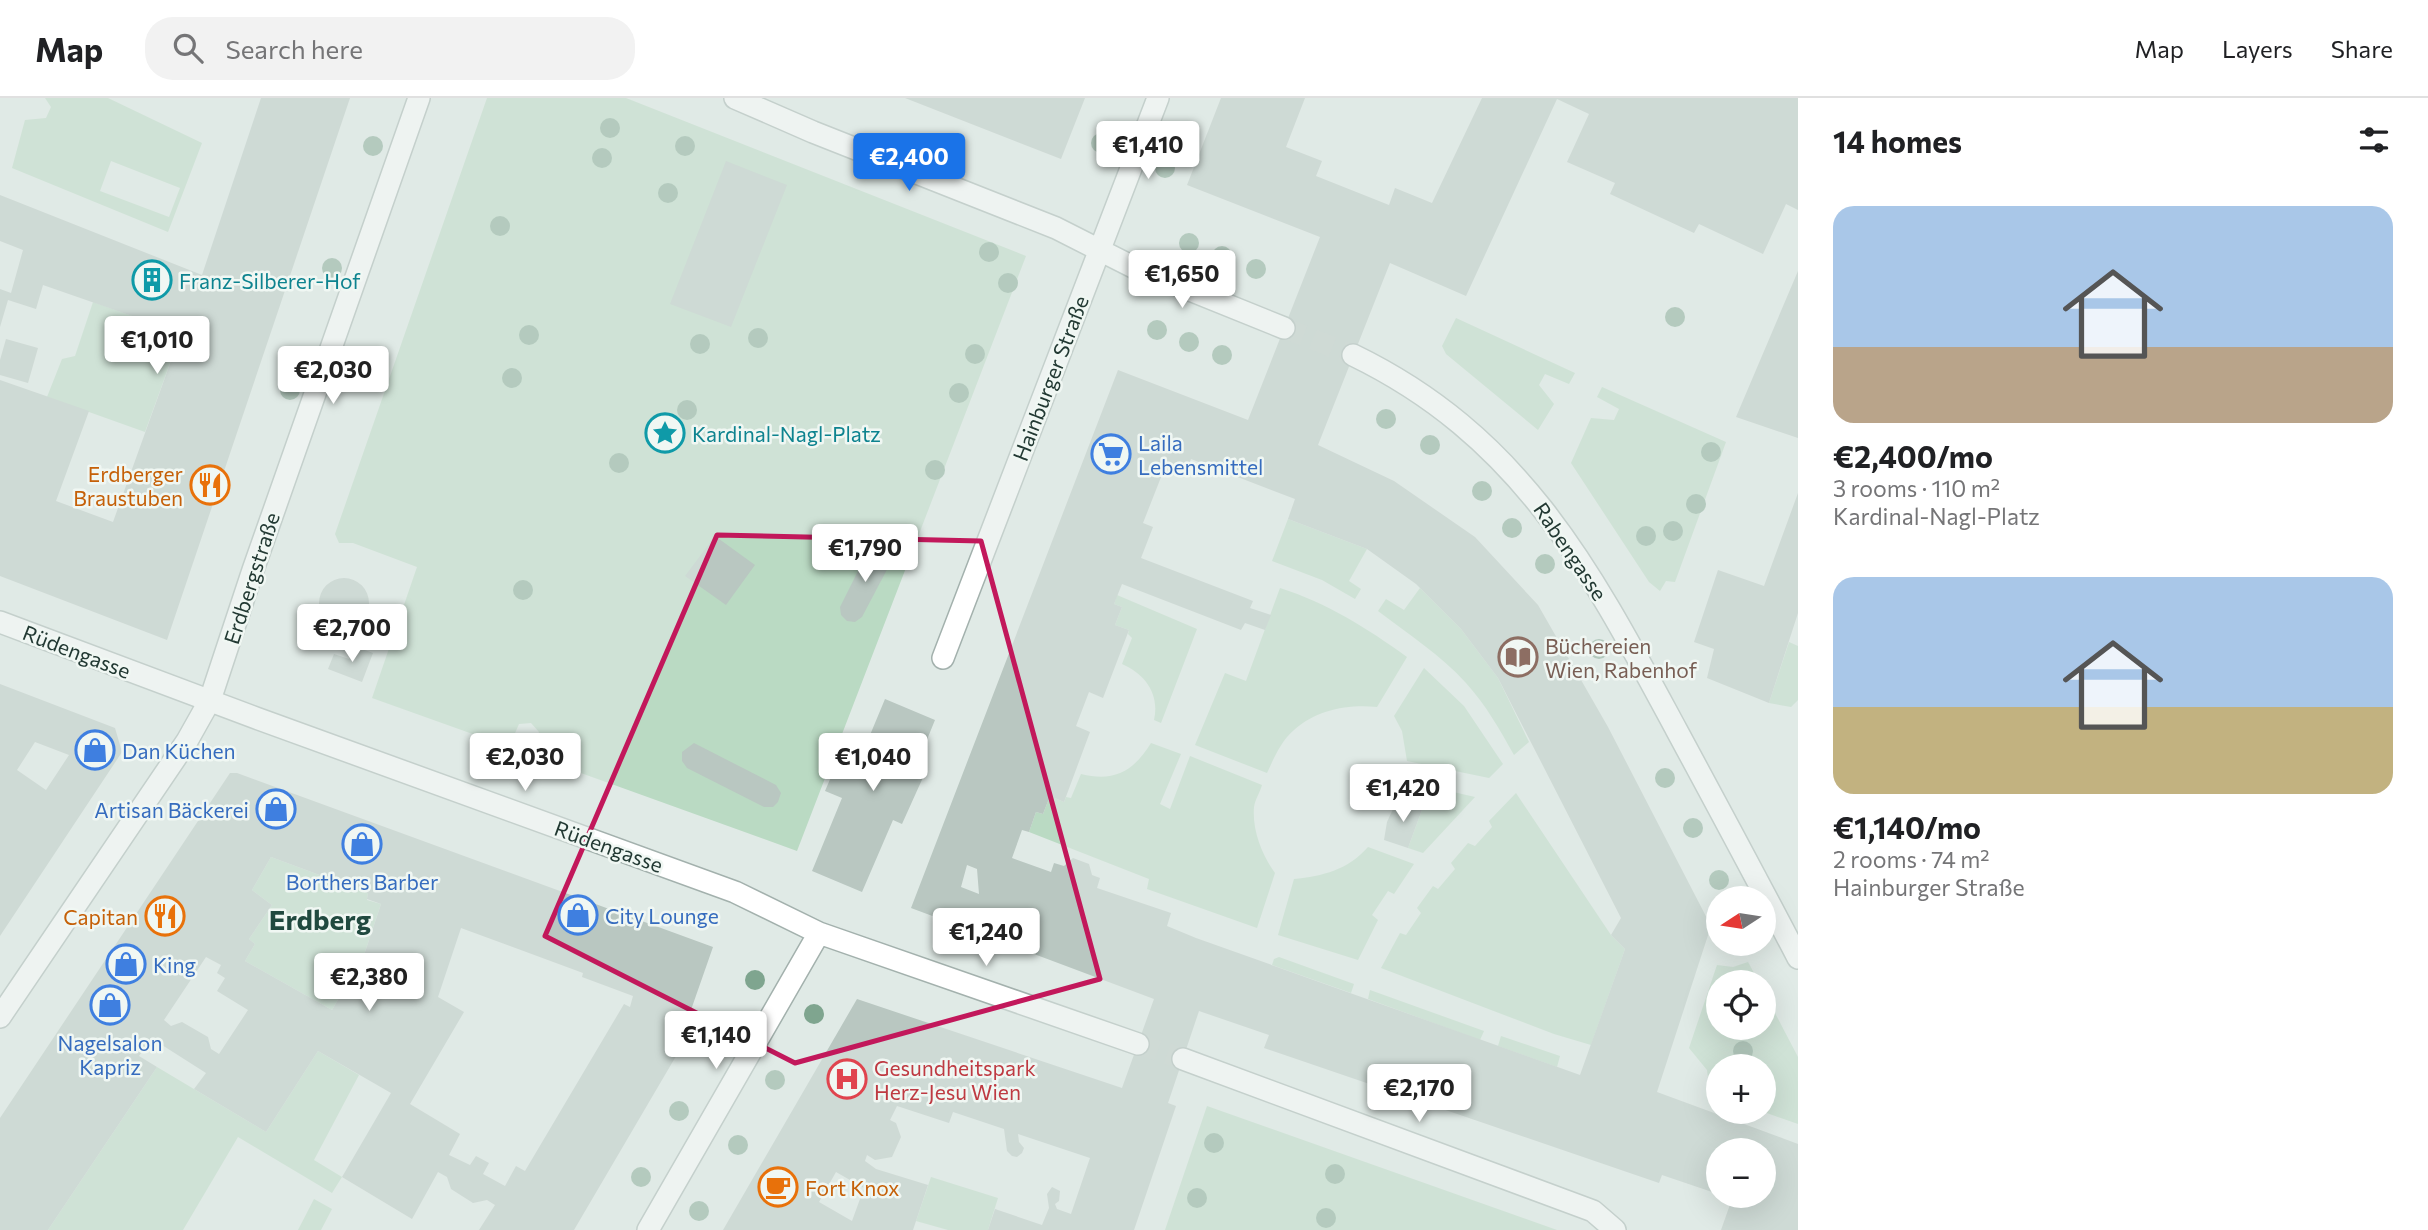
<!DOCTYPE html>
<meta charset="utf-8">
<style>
body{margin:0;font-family:Commissioner,sans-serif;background:#f2f2f2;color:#202124;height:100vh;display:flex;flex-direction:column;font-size:26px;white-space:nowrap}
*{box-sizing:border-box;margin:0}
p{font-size:23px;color:#757577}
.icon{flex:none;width:38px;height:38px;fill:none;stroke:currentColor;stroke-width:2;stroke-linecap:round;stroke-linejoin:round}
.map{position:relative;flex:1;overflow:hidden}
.side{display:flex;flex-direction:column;background:#fff;width:630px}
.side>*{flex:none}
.needle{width:46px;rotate:258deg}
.tools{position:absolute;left:1706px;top:788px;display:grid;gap:14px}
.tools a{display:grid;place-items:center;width:70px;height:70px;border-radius:50%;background:#fff;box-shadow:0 7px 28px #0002;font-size:35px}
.price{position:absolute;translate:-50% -60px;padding:0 16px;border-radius:7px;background:#fff;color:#222;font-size:23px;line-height:46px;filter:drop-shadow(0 2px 4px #0008)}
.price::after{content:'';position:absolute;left:50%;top:42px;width:21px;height:16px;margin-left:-10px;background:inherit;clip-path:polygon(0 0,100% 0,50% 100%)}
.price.on{background:#1a73e8;color:#fff}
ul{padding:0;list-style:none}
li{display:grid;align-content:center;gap:14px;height:371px;padding:0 35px}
li span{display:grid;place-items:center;height:217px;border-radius:21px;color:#555}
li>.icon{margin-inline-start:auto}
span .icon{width:126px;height:126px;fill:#fffc;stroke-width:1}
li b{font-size:30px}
h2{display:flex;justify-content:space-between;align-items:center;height:84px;padding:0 35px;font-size:30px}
header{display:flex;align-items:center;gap:42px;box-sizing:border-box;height:98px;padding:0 35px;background:#fff;border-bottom:2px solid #e0e0e0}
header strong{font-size:33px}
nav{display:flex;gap:38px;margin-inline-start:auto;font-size:24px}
.search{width:490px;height:63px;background:#f2f2f2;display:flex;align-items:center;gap:18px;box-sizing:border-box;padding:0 24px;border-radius:28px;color:#757577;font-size:26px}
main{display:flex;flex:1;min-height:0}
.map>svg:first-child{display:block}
</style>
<header>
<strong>Map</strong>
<div class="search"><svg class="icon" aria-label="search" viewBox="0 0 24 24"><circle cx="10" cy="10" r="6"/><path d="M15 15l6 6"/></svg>Search here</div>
<nav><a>Map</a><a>Layers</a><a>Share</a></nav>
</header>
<main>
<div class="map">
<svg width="1798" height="1132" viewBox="0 0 1798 1132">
<rect width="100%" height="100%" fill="#e0eae6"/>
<path fill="#badac3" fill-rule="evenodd" d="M 45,0 L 108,0 L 202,45 L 168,134 L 12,70 L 25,22 L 46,20 L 51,9 ZM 111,63 L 180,90 L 169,119 L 100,93 Z
M 487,0 L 626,0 L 1026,158 L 797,753 L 531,657 L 539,634 L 531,625 L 519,626 L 509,649 L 372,600 L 417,469 L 353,445 L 339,445 L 335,436 Z
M 93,204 L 181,235 L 145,334 L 47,299 L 62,261 L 75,258 Z
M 1456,220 L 1575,275 L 1569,286 L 1545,276 L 1539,287 L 1554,306 L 1538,332 L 1446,256 L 1442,248 Z
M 1602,289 L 1726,344 L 1675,484 L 1666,483 L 1660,493 L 1649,484 L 1571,365 L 1591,320 L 1614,322 L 1619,311 L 1597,299 Z
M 1288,421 L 1367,451 L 1349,483 L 1361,491 L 1355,501 L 1322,482 L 1272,463 Z
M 1280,490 C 1327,505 1367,530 1407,559 L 1377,609 C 1348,606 1316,612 1294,632 C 1281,643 1274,660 1267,675 L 1195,647 L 1225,575 L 1246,583 Z
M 1420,490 L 1461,531 L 1498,580 L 1529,644 L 1514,657 C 1500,632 1486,607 1466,585 C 1441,557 1408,536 1378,513 L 1386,501 L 1404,512 Z
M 1117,497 L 1197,531 L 1161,625 L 1154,622 C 1160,596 1145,576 1122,566 L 1132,540 L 1128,536 L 1129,532 L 1115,527 L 1122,509 L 1114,506 Z
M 1789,544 L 1798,548 L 1798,602 L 1791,609 L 1769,605 Z
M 1424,570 L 1464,608 L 1503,666 L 1489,680 L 1407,663 L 1402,633 L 1394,618 Z
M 1151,645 L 1181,656 L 1160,706 L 1170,711 L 1190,658 L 1262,687 C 1260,694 1255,702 1254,709 C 1252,732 1262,757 1275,775 L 1257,830 L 1147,791 L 1149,781 L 1029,734 L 1036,714 L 1043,716 L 1050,698 L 1064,704 L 1066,699 L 1071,700 L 1081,676 C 1114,684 1133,674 1151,645 Z
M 1405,683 L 1475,699 L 1423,755 L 1408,750 L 1423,709 L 1406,703 L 1393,711 Z
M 1516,695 L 1611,837 L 1625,851 L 1591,947 L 1554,936 L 1381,870 L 1400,835 L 1406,837 L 1421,815 L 1417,810 L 1433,788 L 1438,791 L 1455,771 L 1451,765 L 1468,745 L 1475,748 L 1492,729 L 1489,723 Z
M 1368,749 L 1414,766 L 1394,796 L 1388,793 L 1372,817 L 1378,822 L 1358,862 L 1278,837 L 1294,781 C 1323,778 1348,772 1368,749 Z
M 271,759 L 368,795 L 367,802 L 381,806 L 364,857 L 332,912 L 245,863 L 255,846 L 249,841 L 272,807 L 252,792 Z
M 1279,859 L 1354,886 L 1351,895 L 1272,867 L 1274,861 Z
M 1748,864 L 1759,884 L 1718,884 L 1718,929 L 1764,929 L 1764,894 L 1798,959 L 1798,1026 L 1761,1013 L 1764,1013 L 1764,968 L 1718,968 L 1718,998 L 1710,996 L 1707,972 L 1689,950 L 1717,867 L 1733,869 Z
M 1370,892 L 1484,933 L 1480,942 L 1368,901 Z
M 1501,938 L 1560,958 L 1557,969 L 1498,948 Z
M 318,953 L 359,977 L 314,1062 L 342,1079 L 332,1095 L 238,1039 L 183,1132 L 48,1132 L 157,969 L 266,1034 Z
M 1207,1008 L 1557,1132 L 1165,1132 Z
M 931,1079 L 998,1100 L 988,1132 L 948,1132 L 916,1123 Z
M 314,1101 L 332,1111 L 321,1132 L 298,1132 Z"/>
<path fill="#b9c7c1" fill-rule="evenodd" d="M 261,0 L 350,0 L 167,542 L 0,478 L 0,282 L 89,313 L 56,403 L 113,424 L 181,235 L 43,187 L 36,211 L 8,202 L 0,229 L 0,191 L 11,195 L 23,152 L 0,143 L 0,97 L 202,177 Z
M 905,0 L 1085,0 L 1061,61 Z
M 1221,0 L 1305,0 L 1286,49 L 1322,63 L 1316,78 L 1389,107 L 1395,90 L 1432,105 L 1482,0 L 1798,0 L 1798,112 L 1786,106 L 1763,156 L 1699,126 L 1694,135 L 1610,96 L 1615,85 L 1567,64 L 1589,16 L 1557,1 L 1466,198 L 1390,165 L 1318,347 L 1394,383 L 1475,439 L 1538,507 L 1608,629 L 1711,828 L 1657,994 L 1798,1046 L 1798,1132 L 1721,1132 L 1732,1101 L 1723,1097 L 1764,1097 L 1764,1052 L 1718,1052 L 1718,1096 L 1662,1077 L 1659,1085 L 1264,950 L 1269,937 L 1199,913 L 1168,1005 L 1176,1008 L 1134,1132 L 988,1132 L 995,1111 L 1042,1127 L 1049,1110 L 1047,1096 L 1052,1089 L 1060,1093 L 1059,1103 L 1055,1106 L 1057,1111 L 1071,1116 L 1090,1060 L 1018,1036 L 1019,1044 L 1024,1050 L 1022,1055 L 1017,1059 L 1012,1058 L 1007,1053 L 1004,1031 L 953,1014 L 949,1025 L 897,1008 L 890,1022 L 896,1025 L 901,1039 L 892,1059 L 875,1062 L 867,1057 L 865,1063 L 876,1071 L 928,1087 L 913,1132 L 723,1132 L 857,901 L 1122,990 L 1154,901 L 911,810 L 1118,272 L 1248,322 L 1320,139 L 1187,87 ZM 1191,361 L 1295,401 L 1288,421 L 1367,451 L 1416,486 L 1461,531 L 1498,580 L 1621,820 L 1611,837 L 1625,851 L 1580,977 L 1196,840 L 1167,828 L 1171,815 L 1097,790 L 1100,780 L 1092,777 L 1089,766 L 1073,760 L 1064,768 L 1054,765 L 1051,774 L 1012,760 L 1022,732 L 1029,734 L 1036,714 L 1043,716 L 1050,698 L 1064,704 L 1090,634 L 1076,628 L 1089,594 L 1103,600 L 1129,532 L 1115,527 L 1122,509 L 1114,506 L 1122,486 L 1241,532 L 1245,525 L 1265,532 L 1271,517 L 1250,510 L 1253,503 L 1141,460 L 1153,429 L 1143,425 L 1165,369 L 1185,377 ZM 967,767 L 977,771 L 979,796 L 961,789 ZM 836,1074 L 864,1090 L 852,1123 L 819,1104 Z
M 726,63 L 787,87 L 731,229 L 670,206 Z
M 1798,173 L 1798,340 L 1736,319 Z
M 6,241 L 38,250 L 28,285 L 0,277 L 0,262 Z
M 1798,395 L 1798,515 L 1769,605 L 1707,580 L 1714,551 L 1694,544 L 1718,472 L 1764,488 Z
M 715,438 L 755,467 L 726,507 L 685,478 Z
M 879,448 L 889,455 L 891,464 L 862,519 L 855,524 L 847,523 L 841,517 L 840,509 L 868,453 Z
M319 505a25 25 0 1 1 50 0a25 25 0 1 1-50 0Z
M 354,548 L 373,555 L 362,584 L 328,571 L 334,556 L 349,561 Z
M 0,586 L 115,630 L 122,654 L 0,838 ZM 35,644 L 69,657 L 46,692 L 17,672 Z
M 885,601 L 935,622 L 915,671 L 925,675 L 902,726 L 893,722 L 862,794 L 812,773 L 842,700 L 825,693 L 847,642 L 865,649 Z
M 694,645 L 776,687 L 781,695 L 778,704 L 773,709 L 764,709 L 687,670 L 682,663 L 682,654 Z
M 230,675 L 237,675 L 713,849 L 677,952 L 679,953 L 574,1132 L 479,1132 L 495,1107 L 487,1102 L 473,1105 L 451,1091 L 447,1079 L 438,1074 L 412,1121 L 342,1079 L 391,995 L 318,953 L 266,1034 L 194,991 L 206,975 L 151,940 L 139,958 L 157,969 L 48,1132 L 0,1132 L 0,1020 ZM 271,759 L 368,795 L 367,801 L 381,806 L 364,857 L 332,912 L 245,863 L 255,846 L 249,841 L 272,807 L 252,792 ZM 461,830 L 583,875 L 582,879 L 633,898 L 630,909 L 624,906 L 525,1073 L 516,1068 L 505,1088 L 483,1076 L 489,1065 L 476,1058 L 470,1067 L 449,1057 L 460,1036 L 410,1006 L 464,914 L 438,899 ZM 206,859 L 221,867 L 217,875 L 225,880 L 217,893 L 248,912 L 219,956 L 211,951 L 208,939 L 182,924 L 171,928 L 164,922 Z
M 1406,703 L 1423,709 L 1408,750 L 1384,742 L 1387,724 L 1393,711 Z"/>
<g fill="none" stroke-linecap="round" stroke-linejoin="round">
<path stroke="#bac7c2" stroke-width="21" stroke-dasharray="21 10" stroke-linecap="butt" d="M 1284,230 L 1353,257
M 1138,946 L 1183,961"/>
<g stroke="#a3b1ad" stroke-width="24">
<path id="minor" d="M 735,0 L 813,34 L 1056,130 L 1133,169 L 1284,230
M 1353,257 C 1522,339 1591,473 1676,631 C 1717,707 1758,783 1798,860
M 0,524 L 256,620 L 735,794 L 819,835 L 1138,946
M 943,560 L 1158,0
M 1183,961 L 1593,1113 L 1615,1132
M 648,1132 L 819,835"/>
</g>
<g stroke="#a3b1ad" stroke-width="24">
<path id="tertiary" d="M 0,919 L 187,643 L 210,602 L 253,472 L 419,0"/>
</g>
<use href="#minor" stroke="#fff" stroke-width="21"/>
<use href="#tertiary" stroke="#fff" stroke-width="21"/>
</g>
<g fill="#7fa58f">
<circle cx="610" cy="30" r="10"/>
<circle cx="1101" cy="45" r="10"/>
<circle cx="373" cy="48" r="10"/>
<circle cx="685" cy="48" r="10"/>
<circle cx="602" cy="60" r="10"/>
<circle cx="1165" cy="70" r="10"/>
<circle cx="668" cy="95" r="10"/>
<circle cx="500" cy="128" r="10"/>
<circle cx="1189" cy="145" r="10"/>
<circle cx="989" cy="154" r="10"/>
<circle cx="1222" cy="158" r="10"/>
<circle cx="332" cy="170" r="10"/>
<circle cx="1256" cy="171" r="10"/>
<circle cx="1008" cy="185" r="10"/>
<circle cx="1675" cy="219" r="10"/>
<circle cx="1157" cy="232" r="10"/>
<circle cx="529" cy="237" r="10"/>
<circle cx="758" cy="240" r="10"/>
<circle cx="1189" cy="244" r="10"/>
<circle cx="700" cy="246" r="10"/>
<circle cx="975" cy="256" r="10"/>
<circle cx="1222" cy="257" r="10"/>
<circle cx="512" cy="280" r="10"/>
<circle cx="290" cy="292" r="10"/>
<circle cx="959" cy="295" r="10"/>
<circle cx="687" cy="312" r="10"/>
<circle cx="1386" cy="321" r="10"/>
<circle cx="1430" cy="347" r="10"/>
<circle cx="1711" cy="354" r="10"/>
<circle cx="619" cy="365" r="10"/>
<circle cx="935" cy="372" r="10"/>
<circle cx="1482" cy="393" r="10"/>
<circle cx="1696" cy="406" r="10"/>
<circle cx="1512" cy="430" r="10"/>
<circle cx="1673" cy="433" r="10"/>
<circle cx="1646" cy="438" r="10"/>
<circle cx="1545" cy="466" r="10"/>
<circle cx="523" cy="492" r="10"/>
<circle cx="1599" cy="551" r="10"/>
<circle cx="1665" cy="680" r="10"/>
<circle cx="1693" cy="730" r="10"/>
<circle cx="1719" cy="782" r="10"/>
<circle cx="755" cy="882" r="10"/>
<circle cx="814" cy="916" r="10"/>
<circle cx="716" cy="948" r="10"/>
<circle cx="1743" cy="953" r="10"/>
<circle cx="775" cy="982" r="10"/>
<circle cx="679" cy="1013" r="10"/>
<circle cx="1214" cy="1045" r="10"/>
<circle cx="738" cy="1047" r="10"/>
<circle cx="1335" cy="1076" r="10"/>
<circle cx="641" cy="1079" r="10"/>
<circle cx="1197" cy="1100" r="10"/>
<circle cx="699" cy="1113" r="10"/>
<circle cx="1326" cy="1120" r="10"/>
</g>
<path d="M0 0H1798V1132H0ZM 717,437 L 981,443 L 1100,881 L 795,965 L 545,838 Z" fill="#e0eae6" fill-opacity=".55" fill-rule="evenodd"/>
<path fill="none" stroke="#c2185b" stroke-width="5" stroke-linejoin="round" d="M 717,437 L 981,443 L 1100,881 L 795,965 L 545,838 Z"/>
<defs>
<g id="building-ring" transform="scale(2.0125)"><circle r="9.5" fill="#f0f7f3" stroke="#0f9aa8" stroke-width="1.5"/><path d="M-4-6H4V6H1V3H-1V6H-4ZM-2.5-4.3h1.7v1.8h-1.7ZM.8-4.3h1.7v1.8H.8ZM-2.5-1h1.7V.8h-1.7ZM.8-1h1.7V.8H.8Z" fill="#0f9aa8"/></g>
<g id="sight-ring" transform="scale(2.0125)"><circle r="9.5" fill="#f0f7f3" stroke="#0f9aa8" stroke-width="1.5"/><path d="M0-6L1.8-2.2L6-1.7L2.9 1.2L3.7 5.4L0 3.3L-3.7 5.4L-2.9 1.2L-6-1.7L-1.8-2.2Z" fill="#0f9aa8"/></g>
<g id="supermarket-ring" transform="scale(2.0125)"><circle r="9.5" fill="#f0f7f3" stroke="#3f7fe0" stroke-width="1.5"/><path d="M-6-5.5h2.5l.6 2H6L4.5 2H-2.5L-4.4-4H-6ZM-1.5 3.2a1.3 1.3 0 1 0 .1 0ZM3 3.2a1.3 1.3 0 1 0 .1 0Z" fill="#3f7fe0"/></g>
<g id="restaurant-ring" transform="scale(2.0125)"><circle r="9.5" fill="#f0f7f3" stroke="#e8710a" stroke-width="1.5"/><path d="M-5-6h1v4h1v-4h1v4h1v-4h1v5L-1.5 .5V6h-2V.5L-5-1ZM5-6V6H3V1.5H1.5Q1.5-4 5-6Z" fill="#e8710a"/></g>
<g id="library-ring" transform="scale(2.0125)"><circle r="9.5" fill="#f0f7f3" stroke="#8d6e63" stroke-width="1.5"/><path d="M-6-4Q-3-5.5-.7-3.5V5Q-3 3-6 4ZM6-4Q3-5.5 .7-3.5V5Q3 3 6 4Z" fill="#8d6e63"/></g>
<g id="shop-ring" transform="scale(2.0125)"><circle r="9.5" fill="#f0f7f3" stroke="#3f7fe0" stroke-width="1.5"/><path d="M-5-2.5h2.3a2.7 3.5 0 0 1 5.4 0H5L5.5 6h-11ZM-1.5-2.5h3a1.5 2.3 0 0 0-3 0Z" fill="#3f7fe0"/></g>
<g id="hospital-ring" transform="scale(2.0125)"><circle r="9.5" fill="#f0f7f3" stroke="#e0444e" stroke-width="1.5"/><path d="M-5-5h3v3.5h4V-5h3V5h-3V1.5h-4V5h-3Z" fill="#e0444e"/></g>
<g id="cafe-ring" transform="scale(2.0125)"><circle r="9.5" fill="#f0f7f3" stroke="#e8710a" stroke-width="1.5"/><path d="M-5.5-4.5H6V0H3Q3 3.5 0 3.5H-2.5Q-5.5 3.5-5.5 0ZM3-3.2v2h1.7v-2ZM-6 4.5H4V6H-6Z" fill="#e8710a"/></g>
</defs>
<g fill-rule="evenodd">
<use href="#building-ring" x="152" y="182"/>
<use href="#sight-ring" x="665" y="335"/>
<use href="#supermarket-ring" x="1111" y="356"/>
<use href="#restaurant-ring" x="210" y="387"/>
<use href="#library-ring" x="1518" y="559"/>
<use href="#shop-ring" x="95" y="652"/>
<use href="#shop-ring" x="276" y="711"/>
<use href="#shop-ring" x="362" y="746"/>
<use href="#shop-ring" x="578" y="817"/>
<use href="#restaurant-ring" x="165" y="818"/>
<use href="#shop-ring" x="126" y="866"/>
<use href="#shop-ring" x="110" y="907"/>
<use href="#hospital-ring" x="847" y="981"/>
<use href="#cafe-ring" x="778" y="1089"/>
</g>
<g text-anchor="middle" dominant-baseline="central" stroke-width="5" stroke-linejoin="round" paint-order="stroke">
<g font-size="21" fill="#0d838f" stroke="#f0f7f3" text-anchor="start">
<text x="179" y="182">Franz-Silberer-Hof</text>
<text x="692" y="335">Kardinal-Nagl-Platz</text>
</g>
<g font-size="21" fill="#223933" stroke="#f0f7f3">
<text transform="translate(1050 280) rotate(-69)">Hainburger Straße</text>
<text transform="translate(1571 453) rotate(56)">Rabengasse</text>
<text transform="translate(251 480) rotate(-72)">Erdbergstraße</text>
<text transform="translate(77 553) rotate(21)">Rüdengasse</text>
<text transform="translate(609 748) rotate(20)">Rüdengasse</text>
</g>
<g font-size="21" fill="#366cbe" stroke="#f0f7f3" text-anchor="start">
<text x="1138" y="344">Laila<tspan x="1138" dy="24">Lebensmittel</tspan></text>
<text x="122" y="652">Dan Küchen</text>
<text x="249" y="711" text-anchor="end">Artisan Bäckerei</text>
<text x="362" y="783" text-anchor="middle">Borthers Barber</text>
<text x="605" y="817">City Lounge</text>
<text x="153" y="866">King</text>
<text x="110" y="944" text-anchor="middle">Nagelsalon<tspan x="110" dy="24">Kapriz</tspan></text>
</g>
<g font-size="21" fill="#c56008" stroke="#f0f7f3" text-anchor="end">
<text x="183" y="375">Erdberger<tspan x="183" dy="24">Braustuben</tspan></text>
<text x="138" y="818">Capitan</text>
<text x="805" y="1089" text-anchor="start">Fort Knox</text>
</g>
<g font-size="21" fill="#785e54" stroke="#f0f7f3" text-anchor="start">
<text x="1545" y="547">Büchereien<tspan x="1545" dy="24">Wien, Rabenhof</tspan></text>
</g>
<g font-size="21" fill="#be3a42" stroke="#f0f7f3" text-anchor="start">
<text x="874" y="969">Gesundheitspark<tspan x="874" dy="24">Herz-Jesu Wien</tspan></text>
</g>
<g font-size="28" font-weight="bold" fill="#20493f" stroke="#f0f7f3">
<text x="320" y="821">Erdberg</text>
</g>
</g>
</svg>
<div class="tools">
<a><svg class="needle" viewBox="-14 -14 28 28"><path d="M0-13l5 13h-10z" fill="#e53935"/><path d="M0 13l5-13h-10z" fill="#757577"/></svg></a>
<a><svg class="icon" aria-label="locate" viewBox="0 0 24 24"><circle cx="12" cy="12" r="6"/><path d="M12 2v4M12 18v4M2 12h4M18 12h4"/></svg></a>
<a>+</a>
<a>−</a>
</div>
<b class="price" style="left:1148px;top:83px">€1,410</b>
<b class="price on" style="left:909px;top:95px">€2,400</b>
<b class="price" style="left:1182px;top:212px">€1,650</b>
<b class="price" style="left:157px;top:278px">€1,010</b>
<b class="price" style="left:333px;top:308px">€2,030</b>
<b class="price" style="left:865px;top:486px">€1,790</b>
<b class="price" style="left:352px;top:566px">€2,700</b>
<b class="price" style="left:525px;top:695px">€2,030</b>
<b class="price" style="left:873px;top:695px">€1,040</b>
<b class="price" style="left:1403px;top:726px">€1,420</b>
<b class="price" style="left:986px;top:870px">€1,240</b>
<b class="price" style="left:369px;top:915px">€2,380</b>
<b class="price" style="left:716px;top:973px">€1,140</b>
<b class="price" style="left:1419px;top:1026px">€2,170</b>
</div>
<section class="side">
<h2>14 homes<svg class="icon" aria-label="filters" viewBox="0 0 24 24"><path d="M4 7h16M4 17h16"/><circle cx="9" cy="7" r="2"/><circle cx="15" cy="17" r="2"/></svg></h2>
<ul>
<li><span style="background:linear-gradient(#a9c7e8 65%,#b9a48a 0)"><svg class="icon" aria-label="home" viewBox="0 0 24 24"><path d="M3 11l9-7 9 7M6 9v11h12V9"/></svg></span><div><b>€2,400/mo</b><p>3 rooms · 110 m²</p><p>Kardinal-Nagl-Platz</p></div></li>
<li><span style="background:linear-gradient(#a9c7e8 60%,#c2b280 0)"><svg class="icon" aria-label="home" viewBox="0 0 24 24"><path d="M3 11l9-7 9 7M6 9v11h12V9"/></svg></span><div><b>€1,140/mo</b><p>2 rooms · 74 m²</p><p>Hainburger Straße</p></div></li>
</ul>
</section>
</main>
